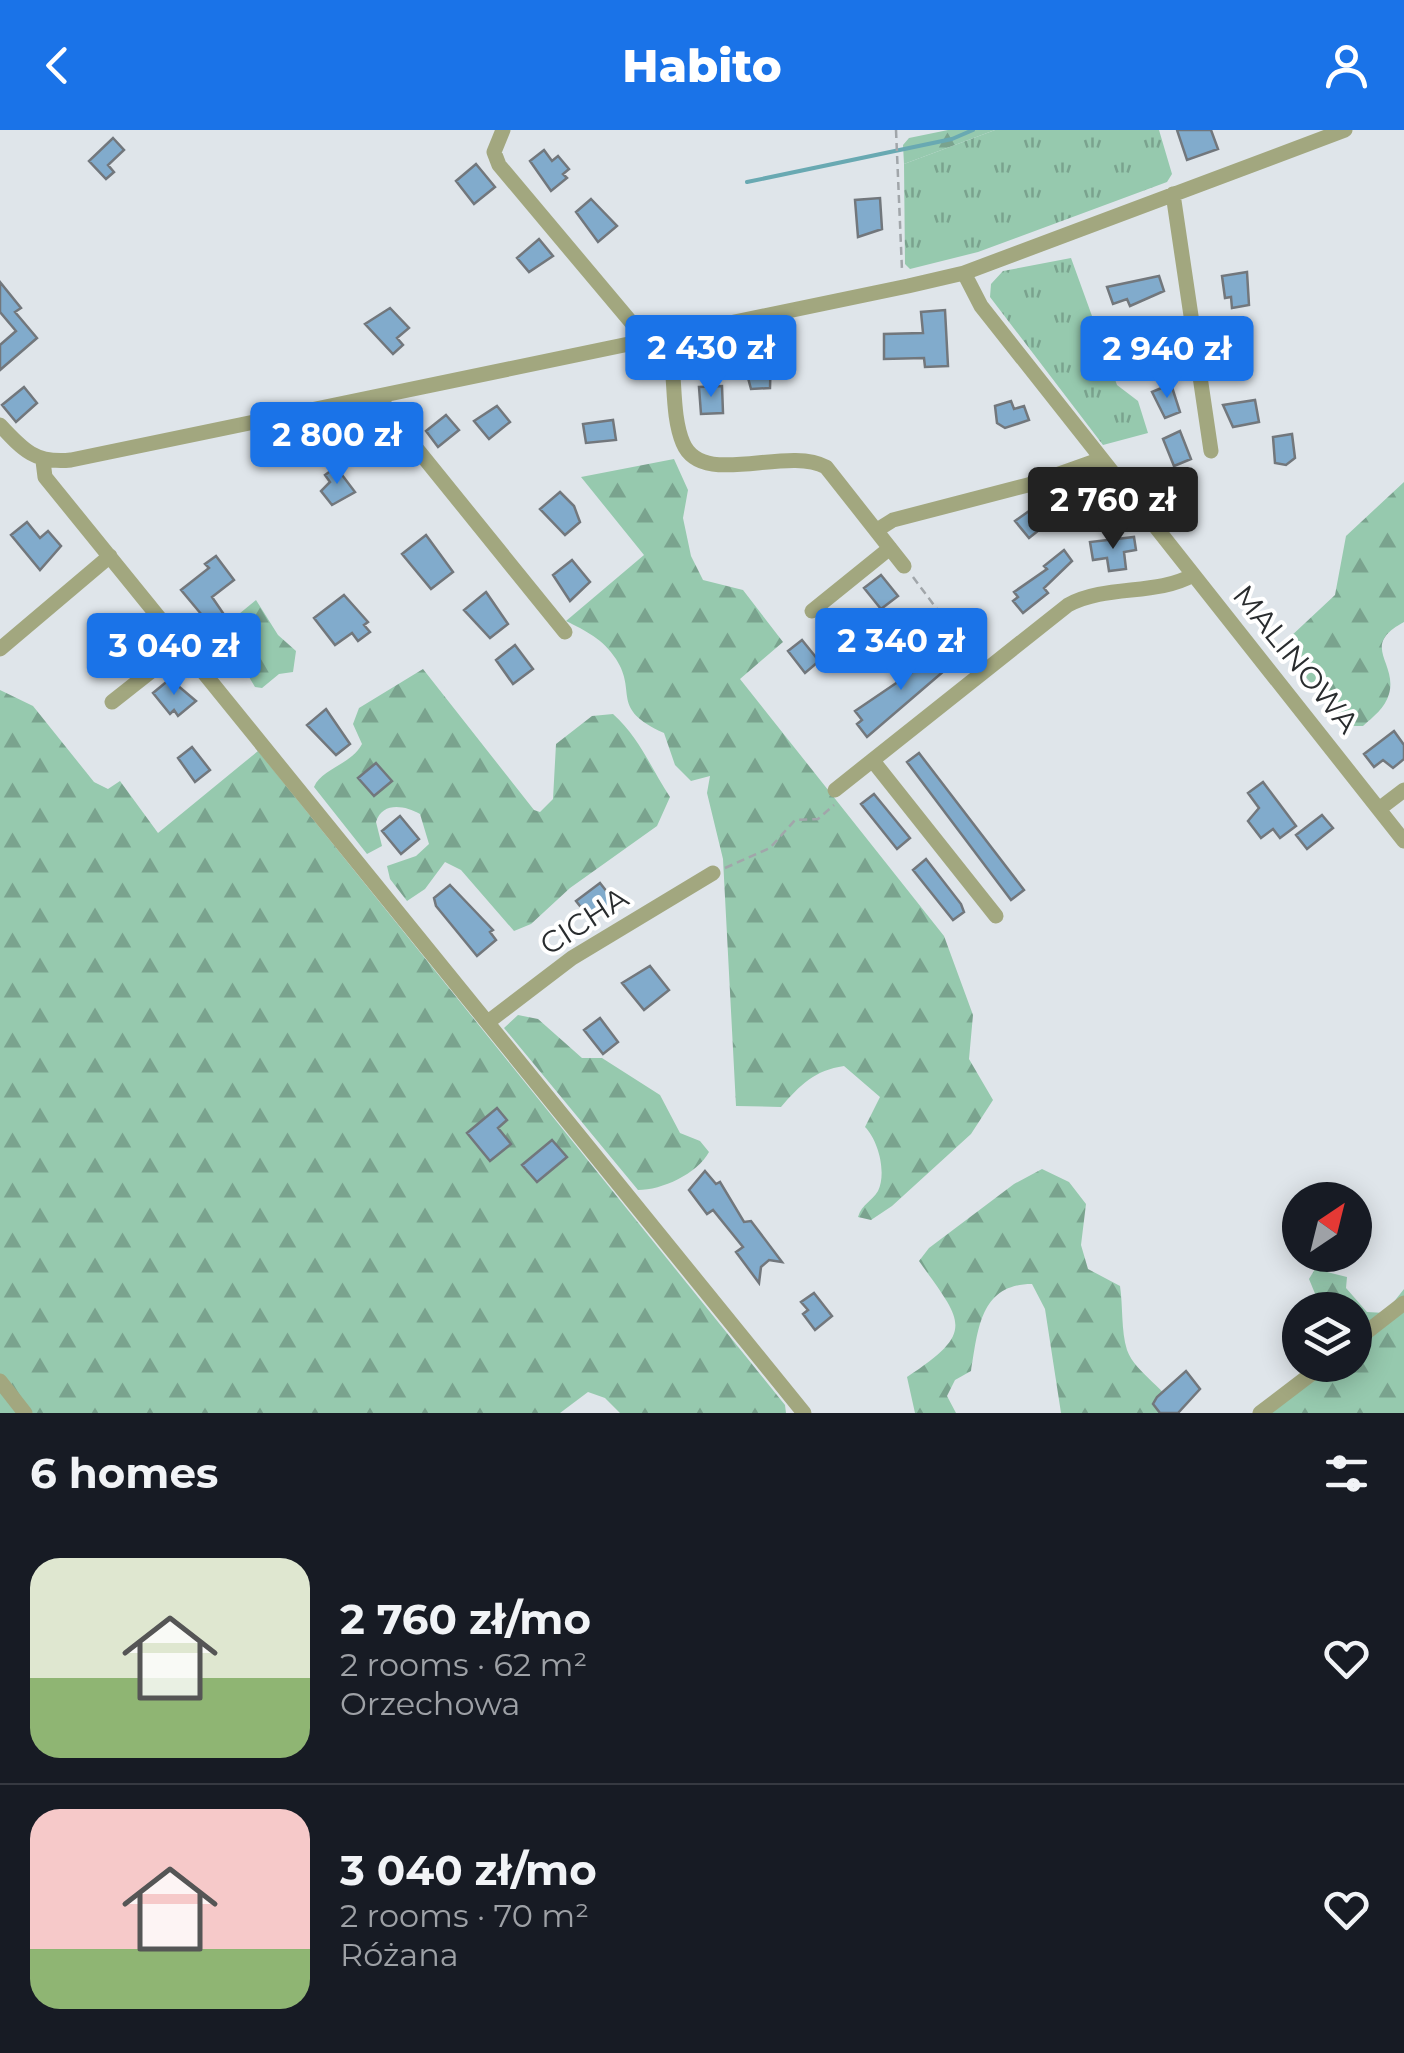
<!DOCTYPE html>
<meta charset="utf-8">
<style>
body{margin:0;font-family:Montserrat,sans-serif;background:#242831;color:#f1f3f6;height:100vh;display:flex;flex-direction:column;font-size:38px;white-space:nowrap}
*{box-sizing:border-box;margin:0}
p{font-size:32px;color:#9ea1a6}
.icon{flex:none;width:55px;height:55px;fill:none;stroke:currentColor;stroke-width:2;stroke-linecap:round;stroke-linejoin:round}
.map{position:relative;height:1283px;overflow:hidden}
.panel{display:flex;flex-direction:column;background:#171b24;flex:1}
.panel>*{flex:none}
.needle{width:65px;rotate:35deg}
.fabs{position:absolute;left:1282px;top:1052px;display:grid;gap:20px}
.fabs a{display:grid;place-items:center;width:90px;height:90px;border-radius:50%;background:#171b24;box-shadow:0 5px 25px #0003;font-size:50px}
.price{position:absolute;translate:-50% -85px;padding:0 22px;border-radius:10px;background:#1a73e8;color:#fff;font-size:32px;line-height:65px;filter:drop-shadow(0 2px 5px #0008)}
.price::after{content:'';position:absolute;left:50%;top:60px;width:30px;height:22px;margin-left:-15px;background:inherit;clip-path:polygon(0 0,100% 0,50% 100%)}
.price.on{background:#222;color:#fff}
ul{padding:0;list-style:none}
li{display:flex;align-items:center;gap:30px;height:250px;padding:0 30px}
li+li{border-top:2px solid #363941}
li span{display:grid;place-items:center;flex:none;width:280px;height:200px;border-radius:30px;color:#555}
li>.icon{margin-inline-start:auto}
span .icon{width:120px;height:120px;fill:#fffc;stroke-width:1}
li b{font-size:42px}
h2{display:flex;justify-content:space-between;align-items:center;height:120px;padding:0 30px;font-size:42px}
header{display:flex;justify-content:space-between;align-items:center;height:130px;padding:0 30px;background:#1a73e8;color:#fff;font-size:45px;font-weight:800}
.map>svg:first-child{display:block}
</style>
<header><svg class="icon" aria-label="back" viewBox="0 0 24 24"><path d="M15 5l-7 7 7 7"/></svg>Habito<svg class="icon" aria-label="person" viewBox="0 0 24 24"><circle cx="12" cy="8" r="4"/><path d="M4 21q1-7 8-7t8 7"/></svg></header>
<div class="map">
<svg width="1404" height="1283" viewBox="0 0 1404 1283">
<defs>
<pattern id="grass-tufts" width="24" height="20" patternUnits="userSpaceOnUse" patternTransform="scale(2.5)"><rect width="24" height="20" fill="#96c9ae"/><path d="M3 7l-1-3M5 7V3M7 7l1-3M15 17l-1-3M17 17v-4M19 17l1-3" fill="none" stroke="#7aa38e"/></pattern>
<pattern id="forest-firs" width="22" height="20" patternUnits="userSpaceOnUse" patternTransform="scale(2.5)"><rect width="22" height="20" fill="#96c9ae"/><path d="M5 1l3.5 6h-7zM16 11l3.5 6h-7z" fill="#7aa38e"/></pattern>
</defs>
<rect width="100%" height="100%" fill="#dfe5ea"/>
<path fill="url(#grass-tufts)" d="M 995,0 L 1159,0 L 1172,44 L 1167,52 L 978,122 L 910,139 L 905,134 L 904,34 Z
M 1071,128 L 1117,255 L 1138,271 L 1148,303 L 1103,315 L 990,167 L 991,154 L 1003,141 Z"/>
<path fill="url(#forest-firs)" d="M 948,0 L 995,0 L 904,34 L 903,15 L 909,8 Z
M 674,329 L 688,360 L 683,388 L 691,426 L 703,450 L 743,460 L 783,512 L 740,549 L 944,806 L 973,885 L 969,929 L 993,970 L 971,1004 L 892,1076 L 871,1090 L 858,1087 C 862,1074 872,1071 878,1061 C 887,1042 878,1010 865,997 L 880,967 L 844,936 C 815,940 800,955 781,977 L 736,976 L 723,729 L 707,663 L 710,646 L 691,651 L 675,635 L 664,603 C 609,578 638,563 616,529 C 603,509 586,501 566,491 L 644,425 L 581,347 Z
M 1404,352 L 1404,492 C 1359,516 1398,532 1389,564 C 1385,578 1373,587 1363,596 L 1347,596 L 1289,527 L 1289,508 L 1335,465 L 1346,406 Z
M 256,470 L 278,505 L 296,521 L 293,542 L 279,544 L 262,558 L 255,557 L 246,542 L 234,534 L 232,516 L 223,505 L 228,493 Z
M 423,539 L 534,680 L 540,682 L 553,669 L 556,614 L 592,586 L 613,584 C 640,608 650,637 670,667 L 657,696 L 570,758 L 531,794 L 514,801 L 461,740 L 445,732 L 425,759 L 407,771 L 390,749 L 387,736 L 416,726 L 429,714 L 420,684 C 404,675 382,672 376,692 L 382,716 L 367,724 L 314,657 C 322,638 351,635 362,614 L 353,594 L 359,578 Z
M 0,560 L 33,576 L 94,652 L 108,659 L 120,651 L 158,703 L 258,621 L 785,1275 L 786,1283 L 620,1283 L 605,1268 L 588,1262 L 560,1283 L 0,1283 Z
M 518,885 L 538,889 L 582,928 L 602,928 L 660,965 L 680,1003 L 700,1011 L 709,1022 C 697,1044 662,1060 638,1060 L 504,898 Z
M 1042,1039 L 1069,1052 L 1086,1074 L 1081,1115 L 1088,1139 L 1120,1156 C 1123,1175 1121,1201 1127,1220 C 1136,1245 1170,1259 1174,1283 L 1061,1283 L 1045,1179 L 1032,1154 C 979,1154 978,1202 971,1241 L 955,1250 L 947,1266 L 956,1283 L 915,1283 L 907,1247 C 977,1201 962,1192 919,1131 L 929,1118 L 1014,1054 Z
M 1315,1139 L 1347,1147 L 1346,1158 L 1367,1182 L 1385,1183 L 1404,1159 L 1404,1283 L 1253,1283 L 1317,1235 L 1355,1235 L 1355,1180 L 1333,1180 L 1316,1166 L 1309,1149 Z"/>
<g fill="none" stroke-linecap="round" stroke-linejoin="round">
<path stroke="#69a9b2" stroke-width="4" d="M 747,52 L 952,9 L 973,0"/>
</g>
<path fill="#81abcc" stroke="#72777c" stroke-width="2.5" d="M 1177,0 L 1211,0 L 1218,19 L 1187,30 Z
M 113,8 L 124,20 L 108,35 L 114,42 L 106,49 L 89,31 Z
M 544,20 L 552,31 L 558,26 L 569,39 L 563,44 L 567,48 L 551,61 L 530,31 Z
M 476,34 L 495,57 L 474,74 L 456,51 Z
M 880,68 L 882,99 L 858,107 L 855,70 Z
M 591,69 L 617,96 L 598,112 L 576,82 Z
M 539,109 L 553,126 L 529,142 L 517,128 Z
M 1247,142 L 1249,175 L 1232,178 L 1231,167 L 1225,168 L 1222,146 Z
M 1159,146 L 1164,161 L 1130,176 L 1127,169 L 1113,174 L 1107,157 Z
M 0,152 L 21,178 L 15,182 L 37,208 L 0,240 L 0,215 L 16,201 L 0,182 Z
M 390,178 L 409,198 L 397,208 L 403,215 L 393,224 L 365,194 Z
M 945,180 L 948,236 L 925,237 L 924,228 L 884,229 L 884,204 L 923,203 L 921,182 Z
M 771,225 L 770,258 L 751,259 L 744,233 Z
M 1171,254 L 1180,282 L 1165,288 L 1152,262 Z
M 722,256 L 723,283 L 701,284 L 699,257 Z
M 24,257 L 37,273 L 16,292 L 2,275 Z
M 1255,270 L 1259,292 L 1233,297 L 1223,275 Z
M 1011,271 L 1014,279 L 1024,276 L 1029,290 L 1005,298 L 997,293 L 995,276 Z
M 497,276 L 510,292 L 489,309 L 474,291 Z
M 446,285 L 459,300 L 438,317 L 426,301 Z
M 613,290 L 616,310 L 586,313 L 583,294 Z
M 1180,301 L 1191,329 L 1174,336 L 1163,309 Z
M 1292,304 L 1295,328 L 1286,335 L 1275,333 L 1273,307 Z
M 336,337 L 355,362 L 332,375 L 321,361 L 330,352 L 325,345 Z
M 1094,352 L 1116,384 L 1101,396 L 1074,368 Z
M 560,362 L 574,376 L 580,392 L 565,405 L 540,379 Z
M 1046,369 L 1059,384 L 1029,408 L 1015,391 Z
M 27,392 L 40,408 L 48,401 L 61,416 L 40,440 L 11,405 Z
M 426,405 L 453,442 L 431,459 L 402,424 Z
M 1134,407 L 1136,420 L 1124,422 L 1126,439 L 1109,441 L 1107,428 L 1093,430 L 1090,412 Z
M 1064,420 L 1072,431 L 1044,458 L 1048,463 L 1023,483 L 1013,471 L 1018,467 L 1014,462 L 1047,439 L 1044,436 Z
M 216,426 L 234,450 L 212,467 L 225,486 L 212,497 L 181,460 L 209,438 L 205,434 Z
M 572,430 L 590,452 L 570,471 L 553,445 Z
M 881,445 L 898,466 L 881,479 L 864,458 Z
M 486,462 L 508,494 L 490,508 L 464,480 Z
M 344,465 L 368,492 L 364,495 L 370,502 L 358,511 L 352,503 L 335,515 L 314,488 Z
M 130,492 L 139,502 L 128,512 L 135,521 L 121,533 L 105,513 Z
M 802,510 L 819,531 L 805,543 L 788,521 Z
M 515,515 L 533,539 L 513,554 L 496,530 Z
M 938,517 L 952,534 L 867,607 L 857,594 L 862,590 L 855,581 L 911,543 Z
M 170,549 L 196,571 L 178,586 L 174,580 L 170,584 L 153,563 Z
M 326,579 L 350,614 L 336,625 L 307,595 Z
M 1394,601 L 1404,615 L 1404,629 L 1393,638 L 1383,630 L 1374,637 L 1364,624 Z
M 192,617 L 210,640 L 195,652 L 178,628 Z
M 919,623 L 1024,760 L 1011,770 L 907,632 Z
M 376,633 L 392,651 L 374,666 L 358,648 Z
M 1263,652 L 1296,696 L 1280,708 L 1273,699 L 1261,708 L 1248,691 L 1259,678 L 1248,663 Z
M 874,664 L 910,708 L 897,719 L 861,674 Z
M 1322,685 L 1333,698 L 1307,719 L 1296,705 Z
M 400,686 L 419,709 L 401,724 L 382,701 Z
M 926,729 L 961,774 L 964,782 L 953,790 L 913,740 Z
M 600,753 L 615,772 L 591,790 L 576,771 Z
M 450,755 L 493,800 L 490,802 L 496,810 L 477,826 L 436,776 L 434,768 Z
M 650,836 L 669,860 L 644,880 L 622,853 Z
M 600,888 L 618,912 L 603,924 L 584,900 Z
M 497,978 L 507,990 L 498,998 L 511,1014 L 490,1031 L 467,1003 Z
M 552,1010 L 567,1027 L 537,1052 L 522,1035 Z
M 705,1041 L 716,1054 L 720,1052 L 744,1092 L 751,1091 L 782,1132 L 769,1130 L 761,1137 L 759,1153 L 736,1122 L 743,1117 L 713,1080 L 707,1084 L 689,1060 Z
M 814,1163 L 832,1186 L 815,1200 L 803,1184 L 808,1180 L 801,1172 Z
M 1186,1241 L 1200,1259 L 1178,1283 L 1160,1283 L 1153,1274 L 1157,1267 Z"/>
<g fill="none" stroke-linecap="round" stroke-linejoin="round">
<path stroke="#a1a6aa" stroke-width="2.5" stroke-dasharray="8 5" stroke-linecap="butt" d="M 896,0 L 902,140
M 913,447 L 974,529
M 725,738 L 770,718 L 795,690 L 818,689 L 834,675"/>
<path stroke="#a2a77f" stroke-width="15" d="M 503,0 L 494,22 L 499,35 L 636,198 L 639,212
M 1173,64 L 1211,321
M 964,143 L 981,176 L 1404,711
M 667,206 C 677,239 670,282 683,313 C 702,359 786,315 826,337 L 904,436
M 382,266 L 387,282 L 565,502
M 0,295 C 23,320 36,334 71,330 L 908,156 L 964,143 L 1345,0
M 43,331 L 45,347 L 804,1283
M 877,400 L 893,390 L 1028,355 L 1101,329
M 812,481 L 890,418
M 0,519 L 110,426
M 112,572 L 183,516
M 873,631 L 996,786
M 835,660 L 1068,475 C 1107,454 1156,466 1193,445
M 1379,679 L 1404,660
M 488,892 L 572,828 L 713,743
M 1355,1211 L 1404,1173
M 0,1251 L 25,1283
M 1260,1283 L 1323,1235"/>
</g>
<g text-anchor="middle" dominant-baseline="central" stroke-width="8" stroke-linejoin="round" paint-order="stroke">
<g font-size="30" fill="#292c2e" stroke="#fff">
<text transform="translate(1296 529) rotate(51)">MALINOWA</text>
<text transform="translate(584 791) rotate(-33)">CICHA</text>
</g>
</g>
</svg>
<div class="fabs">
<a><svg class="needle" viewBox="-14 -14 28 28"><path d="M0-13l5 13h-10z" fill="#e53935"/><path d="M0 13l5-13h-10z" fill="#9ea1a6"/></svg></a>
<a><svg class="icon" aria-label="layers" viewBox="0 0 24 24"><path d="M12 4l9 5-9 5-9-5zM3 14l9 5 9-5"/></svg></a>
</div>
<b class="price" style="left:711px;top:270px">2 430 zł</b>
<b class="price" style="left:1167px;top:271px">2 940 zł</b>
<b class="price" style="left:337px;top:357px">2 800 zł</b>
<b class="price on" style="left:1113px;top:422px">2 760 zł</b>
<b class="price" style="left:901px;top:563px">2 340 zł</b>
<b class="price" style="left:174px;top:568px">3 040 zł</b>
</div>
<section class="panel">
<h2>6 homes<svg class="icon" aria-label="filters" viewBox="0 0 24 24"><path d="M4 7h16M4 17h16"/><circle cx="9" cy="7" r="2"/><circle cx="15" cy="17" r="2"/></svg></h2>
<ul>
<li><span style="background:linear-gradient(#dfe7d0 60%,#8fb573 0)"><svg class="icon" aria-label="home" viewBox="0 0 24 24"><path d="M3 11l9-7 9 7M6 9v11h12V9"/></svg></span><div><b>2 760 zł/mo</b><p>2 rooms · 62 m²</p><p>Orzechowa</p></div><svg class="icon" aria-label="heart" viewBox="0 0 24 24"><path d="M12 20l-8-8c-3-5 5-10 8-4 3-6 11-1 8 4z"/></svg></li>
<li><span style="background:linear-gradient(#f6c9c9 70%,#8fb573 0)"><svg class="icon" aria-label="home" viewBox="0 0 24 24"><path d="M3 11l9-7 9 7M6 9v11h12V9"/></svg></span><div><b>3 040 zł/mo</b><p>2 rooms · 70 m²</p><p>Różana</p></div><svg class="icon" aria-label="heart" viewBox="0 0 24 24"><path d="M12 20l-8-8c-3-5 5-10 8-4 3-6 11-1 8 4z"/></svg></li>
</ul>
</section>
